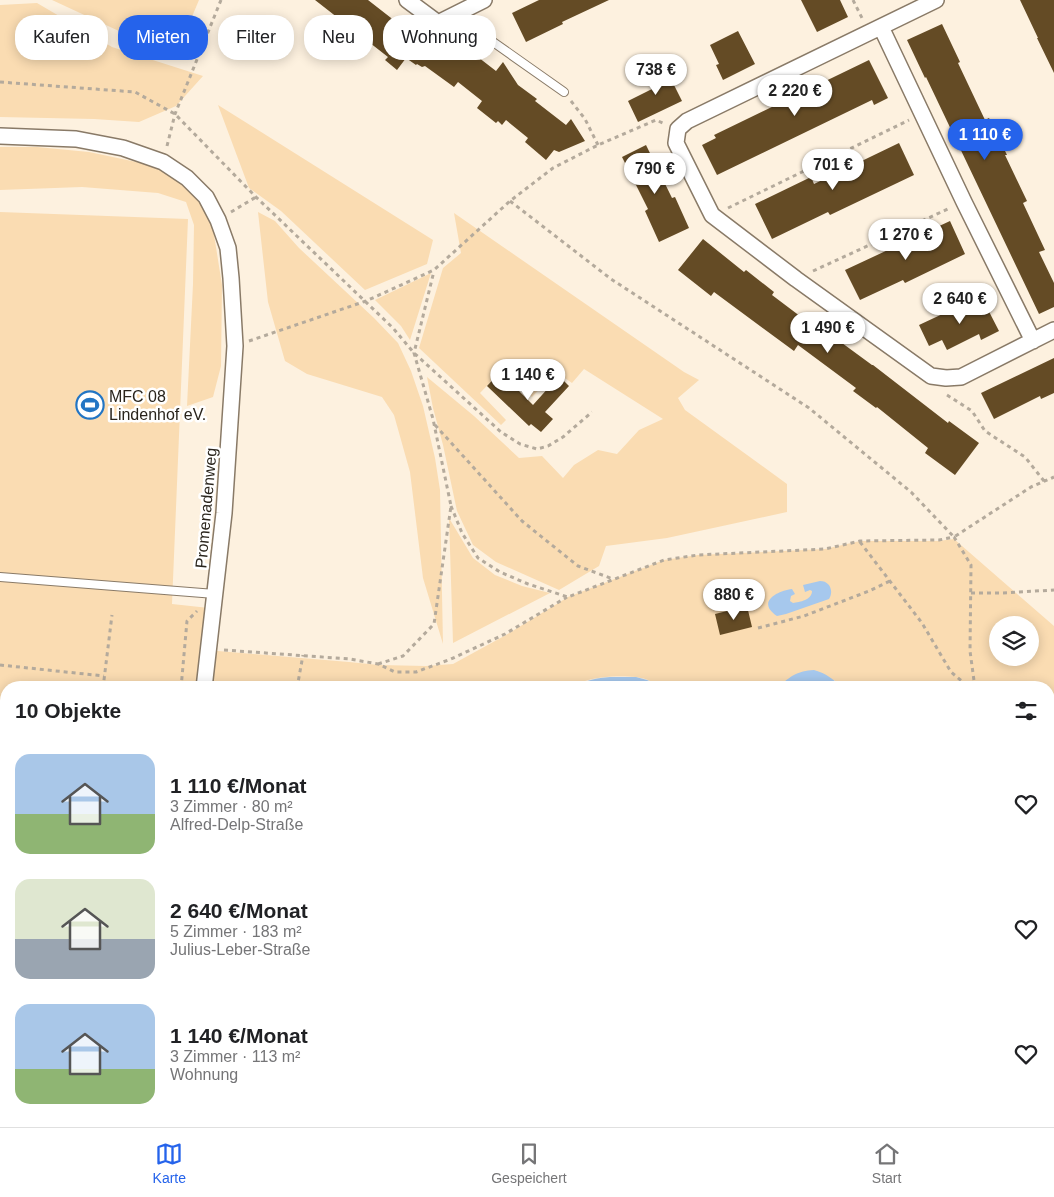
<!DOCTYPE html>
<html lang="de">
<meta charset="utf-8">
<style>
body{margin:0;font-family:Arial,sans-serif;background:#f6f6f6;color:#202124;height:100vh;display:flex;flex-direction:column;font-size:19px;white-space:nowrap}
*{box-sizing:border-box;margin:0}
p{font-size:16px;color:#757577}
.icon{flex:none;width:28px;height:28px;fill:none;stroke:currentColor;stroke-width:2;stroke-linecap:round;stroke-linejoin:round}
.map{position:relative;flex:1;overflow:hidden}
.sheet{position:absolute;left:0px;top:681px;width:1055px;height:446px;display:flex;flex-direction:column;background:#fff;border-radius:20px 20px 0 0;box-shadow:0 2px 12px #0003}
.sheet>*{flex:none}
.banner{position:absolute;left:15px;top:15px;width:500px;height:45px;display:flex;gap:10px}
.tools{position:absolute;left:989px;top:616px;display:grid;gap:10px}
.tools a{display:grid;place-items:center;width:50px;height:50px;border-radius:50%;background:#fff;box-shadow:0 2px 12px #0003;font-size:25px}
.price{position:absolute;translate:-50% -42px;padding:0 11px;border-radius:18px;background:#fff;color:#222;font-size:16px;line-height:32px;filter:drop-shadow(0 1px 2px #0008)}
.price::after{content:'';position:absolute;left:50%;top:30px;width:15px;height:11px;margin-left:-8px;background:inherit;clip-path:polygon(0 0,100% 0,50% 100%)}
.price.current{background:#2563eb;color:#fff}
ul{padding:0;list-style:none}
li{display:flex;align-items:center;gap:15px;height:125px;padding:0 15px}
li span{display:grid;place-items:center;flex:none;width:140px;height:100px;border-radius:15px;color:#555}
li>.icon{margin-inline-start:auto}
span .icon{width:60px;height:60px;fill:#fffc;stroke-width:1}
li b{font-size:21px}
h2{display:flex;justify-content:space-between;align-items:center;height:60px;padding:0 15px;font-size:21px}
.tag{padding:0 18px;border-radius:20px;background:#fff;box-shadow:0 2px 12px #0003;font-size:18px;line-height:45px}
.tag.current{background:#2563eb;color:#fff}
.tab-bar{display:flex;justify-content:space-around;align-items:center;height:70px;border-top:1px solid #e0e0e0;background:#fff;font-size:14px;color:#757577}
.tab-bar a{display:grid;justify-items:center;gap:2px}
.tab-bar .current{color:#2563eb}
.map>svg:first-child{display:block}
</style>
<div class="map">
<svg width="1054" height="1127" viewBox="0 0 1054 1127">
<rect width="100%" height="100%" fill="#fdf1df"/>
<path fill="#fadcb2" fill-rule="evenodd" d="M 52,0 L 199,0 L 175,57 Z
M 37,3 L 112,47 L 203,76 L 176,106 L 139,122 L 94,119 L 0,117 L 0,5 Z
M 218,105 L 433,240 L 427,264 L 365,290 L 281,211 L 249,188 Z
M 0,147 L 37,147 L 89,152 L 146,164 L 180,179 L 204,203 L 212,222 L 222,285 L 221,366 L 213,397 L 187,406 L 193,284 L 194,225 L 186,202 L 158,193 L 82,187 L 0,190 Z
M 0,212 L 188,219 L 172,604 L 209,608 L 206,650 L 349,662 L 379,665 L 426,666 L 453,664 L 506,635 L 568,597 L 664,560 L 698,555 L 825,549 L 860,541 L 938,541 L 954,539 L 1054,626 L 1054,1127 L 952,1127 L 950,1121 L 1049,1121 L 1049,688 L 841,687 L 834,680 L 787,680 L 778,688 L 662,687 C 657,685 653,682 648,680 C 634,674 599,676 585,681 C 582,683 578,685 575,688 L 6,688 L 6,1121 L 495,1121 L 495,1127 L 0,1127 ZM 998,625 L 1030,625 L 1030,658 L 998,658 Z
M 258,212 L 275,221 L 299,248 L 374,318 L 398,343 L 411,371 L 423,406 L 435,458 L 440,490 L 443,644 L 423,578 L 410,472 L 394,415 L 382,397 L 307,374 L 285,361 L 268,302 Z
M 454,213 L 684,372 L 699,380 L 678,398 L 685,410 L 787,484 L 787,512 L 667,538 L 606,546 L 599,566 L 559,590 L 496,562 L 473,545 L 457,511 L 443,445 L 433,408 L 427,377 L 474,416 L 519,458 L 542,456 L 563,478 L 574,465 L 598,450 L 617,454 L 639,430 L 663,419 L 584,369 L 572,383 L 556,372 L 532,397 L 503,369 L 480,393 L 506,420 L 501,425 L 419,348 L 443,268 L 461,253 Z
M 431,273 L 410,340 L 401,326 L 375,300 Z
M 449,518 L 473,558 L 495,575 L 522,586 L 550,593 L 453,643 Z"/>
<path fill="#a6c8ed" d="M 820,581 C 830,581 834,591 829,599 L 786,614 L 777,616 C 756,602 777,591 792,589 L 795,594 L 791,596 L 790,601 L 793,603 C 800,602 812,600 812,591 L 810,590 L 805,592 L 803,585 Z
M 814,670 C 827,674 832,678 841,687 L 778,687 C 791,676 797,671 814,670 Z
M 610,677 L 636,677 L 647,680 L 662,687 L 575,687 C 586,680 597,678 610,677 Z
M 515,1121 L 950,1121 L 952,1127 L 520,1127 Z"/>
<path fill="#644b25" d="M 315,0 L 368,0 L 436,53 L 452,37 L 496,71 L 503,62 L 518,85 L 537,99 L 535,101 L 566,125 L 571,119 L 585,141 L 559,152 L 554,150 L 546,160 L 525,142 L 528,138 L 506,120 L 502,125 L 498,121 L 496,123 L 477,108 L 482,101 L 458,82 L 454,87 L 425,66 L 422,67 L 417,64 L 416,65 L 406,58 L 397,70 L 385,60 L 388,57 Z
M 539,0 L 609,0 L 562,22 L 563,24 L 526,42 L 512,13 Z
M 801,0 L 840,0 L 848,17 L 817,32 Z
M 1020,0 L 1054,0 L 1054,73 L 1037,38 L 1038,38 Z
M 942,24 L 960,62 L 958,63 L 985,120 L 989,118 L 1007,155 L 1005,155 L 1027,201 L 1023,203 L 1045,250 L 1039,252 L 1054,283 L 1054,307 L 1039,314 L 926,77 L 925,78 L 907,40 Z
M 738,31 L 755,64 L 723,80 L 716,65 L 719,64 L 710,45 Z
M 869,60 L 888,98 L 874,105 L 872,100 L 717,175 L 702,145 L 716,138 L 714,135 Z
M 665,67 L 682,101 L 638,122 L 628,101 L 652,89 L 646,77 Z
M 899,143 L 914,175 L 830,215 L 828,212 L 772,239 L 755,204 L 811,177 L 814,184 Z
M 646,145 L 672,198 L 675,197 L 689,228 L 659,242 L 645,211 L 648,209 L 622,157 Z
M 950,221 L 965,254 L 905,283 L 903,280 L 860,300 L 845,270 Z
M 703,239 L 744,272 L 746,270 L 774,292 L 772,295 L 825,335 L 827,332 L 872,365 L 873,365 L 948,423 L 949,421 L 979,443 L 955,475 L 925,453 L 928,448 L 877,407 L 876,408 L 853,391 L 856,388 L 798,345 L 794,351 L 714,292 L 711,296 L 678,270 Z
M 981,296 L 999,331 L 981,340 L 979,334 L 947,350 L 942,340 L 929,346 L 919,325 Z
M 1054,358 L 1054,393 L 1041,399 L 1040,396 L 994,419 L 981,393 Z
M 500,372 L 533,405 L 559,376 L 569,386 L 545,412 L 553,419 L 541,432 L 531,424 L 529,426 L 487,386 Z
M 747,606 L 752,627 L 720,635 L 715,614 Z"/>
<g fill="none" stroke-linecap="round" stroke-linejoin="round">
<g stroke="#897a67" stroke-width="10">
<path id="lane" d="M 441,24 L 486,37 L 564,92
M 0,577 L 215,594
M 1049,896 L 1054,899"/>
</g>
<g stroke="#897a67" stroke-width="18">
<path id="street" d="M 407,0 L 438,23 L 484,0
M 936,0 L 687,121 L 678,129 L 676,143 L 712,215 L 796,279 L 931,376 L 946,378 L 961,377 L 1054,330
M 881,27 L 964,202 L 1033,341
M 0,136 L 76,139 L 123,148 L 163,162 L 187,178 L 206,197 L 218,220 L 228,248 L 231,278 L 235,346 L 224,513 L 204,688
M 164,1126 L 192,1127"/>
</g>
<path stroke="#b4aa9c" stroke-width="3" stroke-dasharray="4 4" stroke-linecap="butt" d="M 853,0 L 862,18
M 0,82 L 135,92 L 175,114 L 256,197 L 393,328 L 414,353 L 501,432 L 520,444 L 537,449 L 548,446 L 563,437 L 592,412
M 571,101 L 585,119 L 598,145
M 167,146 L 175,114 L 221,0
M 510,201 L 611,279 L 809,408 L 911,492 L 954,537 L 1031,487 L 1054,477
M 728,208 L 909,120
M 231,212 L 256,197
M 813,271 L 950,208
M 249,341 L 366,301 L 434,270 L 510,201 L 553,168 L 598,145 L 656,120 L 665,124
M 947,395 L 972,411 L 985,431 L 1025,457 L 1044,481
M 435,425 L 522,521 L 578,566 L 613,579
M 451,506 L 462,533 L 478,558 L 500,572 L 528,584 L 568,597 L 664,560 L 698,555 L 825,549 L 860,541 L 939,540 L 954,537 L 971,565 L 970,651 L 975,688
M 860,542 L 922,623 L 951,672 L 970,688
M 971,593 L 1002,593 L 1054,590
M 758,628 L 804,616 L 869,591 L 890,581
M 224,650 L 350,659 L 378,664 L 395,672 L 416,672 L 451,659 L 505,634 L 567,597
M 378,664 L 403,656 L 434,624 L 451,506 L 433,419 L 414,353 L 434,271
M 0,665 L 104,676
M 103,688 L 112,615
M 181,688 L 187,621 L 197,611
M 297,688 L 303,655
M 0,807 L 6,807
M 0,947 L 6,948
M 350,1121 L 350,1127
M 64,1127 L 64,1121
M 132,1127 L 133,1121
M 232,1127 L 233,1121"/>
<use href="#lane" stroke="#fff" stroke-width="8"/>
<use href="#street" stroke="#fff" stroke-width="15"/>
</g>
<defs>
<g id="stadium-ring" transform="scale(1.4375)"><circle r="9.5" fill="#fff" stroke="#2275c4" stroke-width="1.5"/><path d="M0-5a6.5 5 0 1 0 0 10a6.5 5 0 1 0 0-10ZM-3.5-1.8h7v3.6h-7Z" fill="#2275c4"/></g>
</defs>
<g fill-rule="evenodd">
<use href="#stadium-ring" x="90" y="405"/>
</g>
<g text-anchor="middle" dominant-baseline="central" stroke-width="5" stroke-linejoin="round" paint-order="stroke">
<g font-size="16" fill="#29241c" stroke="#fff" text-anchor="start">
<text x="109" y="396">MFC 08<tspan x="109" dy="18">Lindenhof eV.</tspan></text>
</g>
<g font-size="16" fill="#29241c" stroke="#fff">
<text transform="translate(206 508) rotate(-85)">Promenadenweg</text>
</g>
</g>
</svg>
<div class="tools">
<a><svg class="icon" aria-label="layers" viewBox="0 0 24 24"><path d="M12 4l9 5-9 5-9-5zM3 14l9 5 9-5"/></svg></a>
</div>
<b class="price" style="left:656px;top:96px">738 €</b>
<b class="price" style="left:795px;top:117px">2 220 €</b>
<b class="price current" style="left:985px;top:161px">1 110 €</b>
<b class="price" style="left:833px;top:191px">701 €</b>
<b class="price" style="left:655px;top:195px">790 €</b>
<b class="price" style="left:906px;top:261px">1 270 €</b>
<b class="price" style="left:960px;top:325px">2 640 €</b>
<b class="price" style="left:828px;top:354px">1 490 €</b>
<b class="price" style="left:528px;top:401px">1 140 €</b>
<b class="price" style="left:734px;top:621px">880 €</b>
<div class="banner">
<a class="tag">Kaufen</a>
<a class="tag current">Mieten</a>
<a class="tag">Filter</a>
<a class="tag">Neu</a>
<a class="tag">Wohnung</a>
</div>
<section class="sheet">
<h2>10 Objekte<svg class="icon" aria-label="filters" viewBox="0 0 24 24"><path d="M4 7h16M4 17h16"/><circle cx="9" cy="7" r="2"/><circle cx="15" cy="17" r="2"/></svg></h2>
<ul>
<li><span style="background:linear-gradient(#a9c7e8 60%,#8fb573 0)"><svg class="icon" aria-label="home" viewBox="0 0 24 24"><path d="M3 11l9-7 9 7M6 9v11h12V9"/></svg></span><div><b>1 110 €/Monat</b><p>3 Zimmer · 80 m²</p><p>Alfred-Delp-Straße</p></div><svg class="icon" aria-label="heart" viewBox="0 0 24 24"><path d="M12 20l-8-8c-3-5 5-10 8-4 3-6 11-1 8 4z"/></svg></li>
<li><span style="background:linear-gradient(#dfe7d0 60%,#9aa5b1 0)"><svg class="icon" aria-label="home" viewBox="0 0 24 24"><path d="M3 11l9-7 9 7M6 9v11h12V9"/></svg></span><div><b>2 640 €/Monat</b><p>5 Zimmer · 183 m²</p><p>Julius-Leber-Straße</p></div><svg class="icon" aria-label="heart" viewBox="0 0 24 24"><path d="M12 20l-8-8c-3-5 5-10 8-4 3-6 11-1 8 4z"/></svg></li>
<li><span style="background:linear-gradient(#a9c7e8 65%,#8fb573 0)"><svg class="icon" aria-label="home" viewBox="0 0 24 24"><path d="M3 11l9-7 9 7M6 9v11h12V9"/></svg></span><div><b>1 140 €/Monat</b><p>3 Zimmer · 113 m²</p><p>Wohnung</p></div><svg class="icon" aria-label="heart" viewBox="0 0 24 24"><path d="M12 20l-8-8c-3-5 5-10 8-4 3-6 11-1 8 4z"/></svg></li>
</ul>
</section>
</div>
<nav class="tab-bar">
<a class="current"><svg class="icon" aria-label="map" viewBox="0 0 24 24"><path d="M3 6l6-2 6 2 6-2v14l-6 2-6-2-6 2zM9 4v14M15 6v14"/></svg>Karte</a>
<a><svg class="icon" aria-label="saved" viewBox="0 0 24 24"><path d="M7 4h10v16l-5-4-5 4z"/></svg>Gespeichert</a>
<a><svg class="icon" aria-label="home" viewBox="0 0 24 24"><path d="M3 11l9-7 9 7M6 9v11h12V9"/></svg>Start</a>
</nav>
